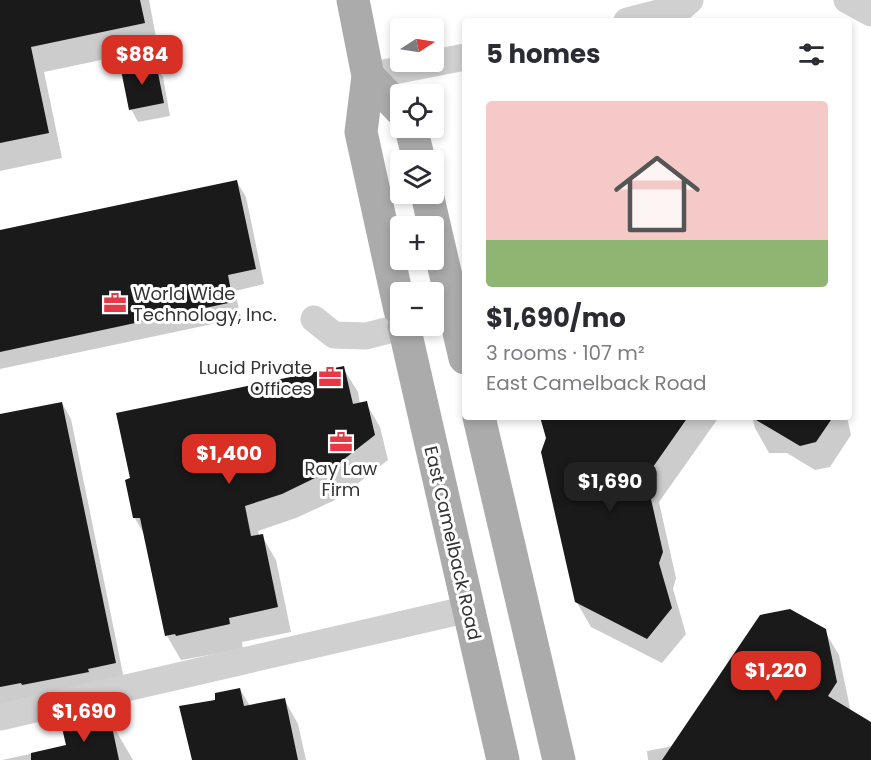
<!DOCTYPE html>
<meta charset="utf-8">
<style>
body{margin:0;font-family:Poppins,sans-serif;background:#f2f2f3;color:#2b2b33;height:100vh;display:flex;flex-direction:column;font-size:22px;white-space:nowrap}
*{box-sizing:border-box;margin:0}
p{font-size:20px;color:#7c7c81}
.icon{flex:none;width:33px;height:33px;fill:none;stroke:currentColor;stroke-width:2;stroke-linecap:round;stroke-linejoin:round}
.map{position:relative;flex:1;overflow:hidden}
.side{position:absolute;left:462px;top:18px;width:390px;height:402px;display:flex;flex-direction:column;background:#fff;border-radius:6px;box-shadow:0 3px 9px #0003}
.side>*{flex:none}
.needle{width:39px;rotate:78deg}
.fabs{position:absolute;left:390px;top:18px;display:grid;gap:12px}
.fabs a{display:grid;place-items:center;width:54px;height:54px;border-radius:6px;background:#fff;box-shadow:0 3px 9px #0003;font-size:30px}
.price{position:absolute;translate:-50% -51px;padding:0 14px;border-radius:12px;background:#d93025;color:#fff;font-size:20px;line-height:39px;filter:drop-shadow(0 2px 3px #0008)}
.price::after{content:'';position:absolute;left:50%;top:36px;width:18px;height:14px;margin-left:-9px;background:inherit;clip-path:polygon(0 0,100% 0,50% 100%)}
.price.on{background:#222;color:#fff}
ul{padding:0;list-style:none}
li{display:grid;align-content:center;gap:12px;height:318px;padding:0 24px}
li+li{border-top:2px solid #e1e1e2}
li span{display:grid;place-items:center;height:186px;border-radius:6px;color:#555}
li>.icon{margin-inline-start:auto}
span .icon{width:108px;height:108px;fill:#fffc;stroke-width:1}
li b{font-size:26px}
h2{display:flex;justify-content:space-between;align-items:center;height:72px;padding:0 24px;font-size:26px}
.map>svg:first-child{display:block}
</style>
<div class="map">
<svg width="871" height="760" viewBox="0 0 871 760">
<rect width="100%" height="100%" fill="#fff"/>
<path fill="#0003" d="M 0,0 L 149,0 L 158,48 L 44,72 L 62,158 L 0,171 Z
M 155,65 L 163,77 L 170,116 L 138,122 L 131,109 Z
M 237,182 L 246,197 L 264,284 L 235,291 L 241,318 L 0,369 L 0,232 Z
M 343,368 L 358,392 L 360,404 L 366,403 L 380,427 L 388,460 L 353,487 L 333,501 L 296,518 L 258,531 L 259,536 L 262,536 L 276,560 L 291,632 L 242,642 L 243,649 L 181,660 L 167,636 L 146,537 L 134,517 Z
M 62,403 L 71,419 L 124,679 L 0,704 L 0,416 Z
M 542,417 L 719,417 L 659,502 L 676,578 L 673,589 L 686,634 L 662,663 L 591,627 L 576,601 Z
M 752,417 L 847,417 L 851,435 L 830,467 L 815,470 L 787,453 L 769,453 L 755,428 Z
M 824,630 L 839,655 L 850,708 L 849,710 L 871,724 L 871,760 L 648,760 L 647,751 L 673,746 Z
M 240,689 L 250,706 L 284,699 L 298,724 L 306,760 L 193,760 L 217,701 Z
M 109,719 L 133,760 L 2,760 L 67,746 Z"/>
<path fill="#1a1a1a" d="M 0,0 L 140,0 L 145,23 L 31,47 L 49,133 L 0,143 Z
M 156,63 L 164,103 L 129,110 L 121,70 Z
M 237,180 L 256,269 L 228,275 L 233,302 L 0,352 L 0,230 Z
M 344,366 L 353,404 L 367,401 L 375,435 L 339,463 L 319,476 L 282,494 L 245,506 L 251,536 L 263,534 L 278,607 L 229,618 L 230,624 L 176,636 L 175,634 L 165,636 L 140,518 L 133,518 L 125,480 L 130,478 L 116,413 Z
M 62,402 L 116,663 L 88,669 L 89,672 L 22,685 L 21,683 L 0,687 L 0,414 Z
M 540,417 L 688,417 L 646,477 L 663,552 L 659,563 L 672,608 L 647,639 L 575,602 L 541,452 L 546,438 Z
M 751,417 L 833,417 L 816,442 L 800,446 Z
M 790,609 L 826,629 L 837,682 L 828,696 L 871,722 L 871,760 L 662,760 L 760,615 Z
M 240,688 L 244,706 L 285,698 L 298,760 L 192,760 L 179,706 L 215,700 L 215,693 Z
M 110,717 L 119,760 L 31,760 L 31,753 L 66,745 L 62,728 Z"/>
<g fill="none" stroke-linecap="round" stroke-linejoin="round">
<path stroke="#d0d0d0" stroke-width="27" d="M 847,0 L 871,13
M 627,21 L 682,7 L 690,0
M 368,76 L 465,57
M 314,319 L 334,335 L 366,336 L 405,326
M 0,717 L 469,609"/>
<path stroke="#ababab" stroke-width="33" d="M 353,0 L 368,76 L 361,132 L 400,310
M 368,76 L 400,109
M 411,128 L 419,160
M 427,194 L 465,358
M 404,326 L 503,760
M 479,417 L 559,760"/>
</g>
<defs>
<g id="office-bare" transform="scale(1.8)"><path d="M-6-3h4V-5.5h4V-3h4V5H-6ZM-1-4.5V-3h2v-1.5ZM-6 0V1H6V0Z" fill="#e63946" stroke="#fff" stroke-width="2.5" paint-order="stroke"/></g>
</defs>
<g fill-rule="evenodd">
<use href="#office-bare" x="115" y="303"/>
<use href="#office-bare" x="330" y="377"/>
<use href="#office-bare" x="341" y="442"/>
</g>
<g text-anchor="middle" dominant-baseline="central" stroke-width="6" stroke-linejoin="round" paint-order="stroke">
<g font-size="18" fill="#333" stroke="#fff" text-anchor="start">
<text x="133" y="293">World Wide<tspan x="133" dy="21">Technology, Inc.</tspan></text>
<text x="312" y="367" text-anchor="end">Lucid Private<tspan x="312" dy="21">Offices</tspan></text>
<text x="341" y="468" text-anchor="middle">Ray Law<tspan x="341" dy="21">Firm</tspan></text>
</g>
<g font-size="18" fill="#333" stroke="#fff">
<text transform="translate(453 543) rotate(77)">East Camelback Road</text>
</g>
</g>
</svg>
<div class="fabs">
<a><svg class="needle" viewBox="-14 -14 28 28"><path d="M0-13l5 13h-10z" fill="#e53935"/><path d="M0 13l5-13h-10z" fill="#7c7c81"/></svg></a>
<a><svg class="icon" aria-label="locate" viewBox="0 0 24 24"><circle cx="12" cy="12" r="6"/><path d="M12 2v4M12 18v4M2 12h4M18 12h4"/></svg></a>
<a><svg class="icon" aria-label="layers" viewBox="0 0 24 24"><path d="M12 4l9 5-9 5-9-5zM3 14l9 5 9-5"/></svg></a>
<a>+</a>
<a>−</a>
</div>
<b class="price" style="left:142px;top:86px">$884</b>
<b class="price" style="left:229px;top:485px">$1,400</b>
<b class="price on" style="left:610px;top:513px">$1,690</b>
<b class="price" style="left:776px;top:702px">$1,220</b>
<b class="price" style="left:84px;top:743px">$1,690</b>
<section class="side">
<h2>5 homes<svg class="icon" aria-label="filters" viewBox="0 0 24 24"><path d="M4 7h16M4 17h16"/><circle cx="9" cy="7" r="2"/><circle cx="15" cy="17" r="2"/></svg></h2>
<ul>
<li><span style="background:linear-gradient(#f6c9c9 75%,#8fb573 0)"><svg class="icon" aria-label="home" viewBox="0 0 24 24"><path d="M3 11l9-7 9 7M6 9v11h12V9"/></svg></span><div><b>$1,690/mo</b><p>3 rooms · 107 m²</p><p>East Camelback Road</p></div></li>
</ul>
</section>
</div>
